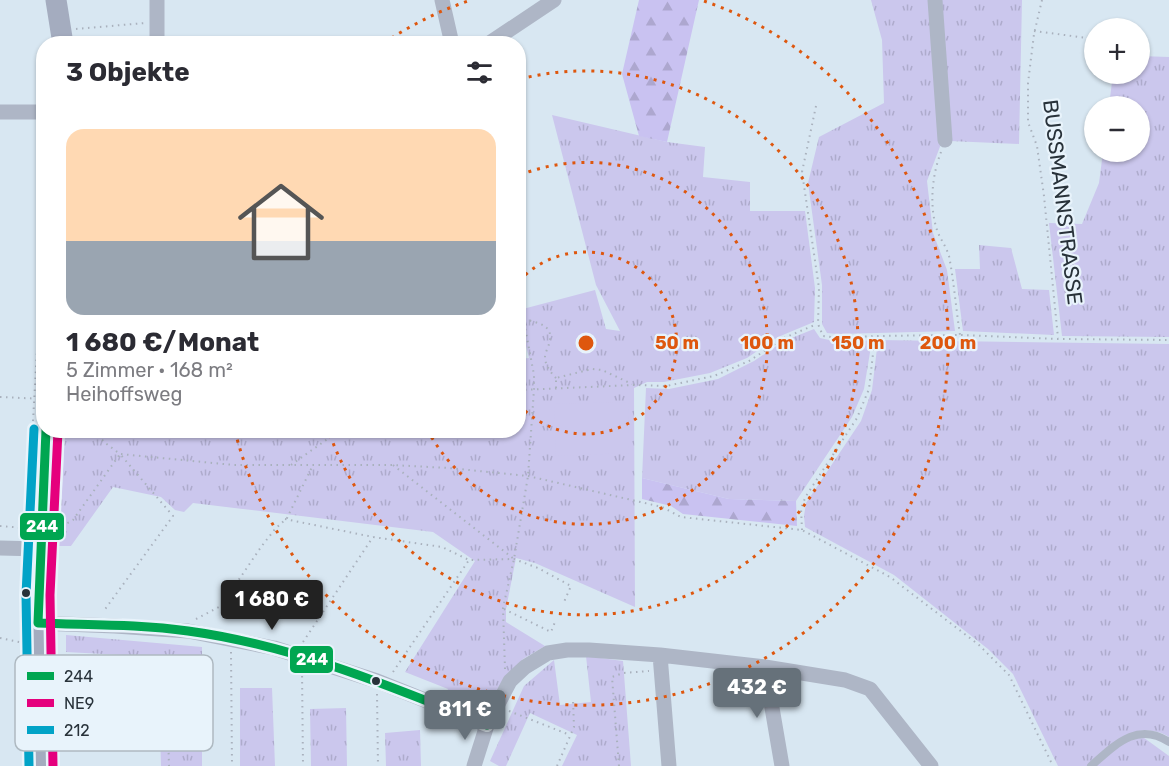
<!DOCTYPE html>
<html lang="de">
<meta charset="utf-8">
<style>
body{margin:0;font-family:Rubik,sans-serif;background:#f2f2f3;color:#2b2b33;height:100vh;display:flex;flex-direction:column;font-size:22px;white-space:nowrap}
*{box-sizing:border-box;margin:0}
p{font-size:20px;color:#7c7c81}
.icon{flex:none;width:33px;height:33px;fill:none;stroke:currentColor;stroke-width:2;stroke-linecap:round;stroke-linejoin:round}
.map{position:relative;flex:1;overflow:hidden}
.side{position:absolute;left:36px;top:36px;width:490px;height:402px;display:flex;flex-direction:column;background:#fff;border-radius:24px;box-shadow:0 2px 4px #0004}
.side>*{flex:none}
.tools{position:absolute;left:1084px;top:18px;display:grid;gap:12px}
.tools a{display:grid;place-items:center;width:66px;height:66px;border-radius:50%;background:#fff;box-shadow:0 2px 4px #0004;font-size:30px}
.price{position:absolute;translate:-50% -51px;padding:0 14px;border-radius:6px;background:#66717a;color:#fff;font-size:20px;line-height:39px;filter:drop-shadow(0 2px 3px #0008)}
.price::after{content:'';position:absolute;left:50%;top:36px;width:18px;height:14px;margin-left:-9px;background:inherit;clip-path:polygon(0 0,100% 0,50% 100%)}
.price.active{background:#222;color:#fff}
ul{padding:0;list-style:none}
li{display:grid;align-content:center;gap:12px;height:318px;padding:0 30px}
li+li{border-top:2px solid #e1e1e2}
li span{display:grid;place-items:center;height:186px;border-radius:18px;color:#555}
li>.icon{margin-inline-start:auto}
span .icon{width:108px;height:108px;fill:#fffc;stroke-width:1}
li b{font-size:26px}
h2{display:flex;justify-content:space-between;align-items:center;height:72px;padding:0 30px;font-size:26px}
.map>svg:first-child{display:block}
</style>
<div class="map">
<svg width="1169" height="766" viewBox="0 0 1169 766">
<defs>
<pattern id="grass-tufts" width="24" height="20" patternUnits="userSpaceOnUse" patternTransform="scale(1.5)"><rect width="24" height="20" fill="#cbc7ed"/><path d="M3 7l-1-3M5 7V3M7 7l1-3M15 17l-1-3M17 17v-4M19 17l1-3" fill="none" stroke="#aeabcc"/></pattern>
<pattern id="forest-firs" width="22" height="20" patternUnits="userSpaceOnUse" patternTransform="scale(1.5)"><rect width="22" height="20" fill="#c9c2f1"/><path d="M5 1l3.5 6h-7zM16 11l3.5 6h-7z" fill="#ada7cf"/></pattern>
</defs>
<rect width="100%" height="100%" fill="#d8e7f2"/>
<path fill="url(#grass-tufts)" d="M 871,0 L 929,0 L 941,144 L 927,181 L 933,233 L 947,270 L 955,331 L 837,334 L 827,333 L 822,324 L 822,285 L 808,183 L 819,137 L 884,103 L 882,40 Z
M 939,0 L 1022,0 L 1019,144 L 950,141 Z
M 1140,56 L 1169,57 L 1169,337 L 1062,336 L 1049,223 L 1082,224 L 1099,183 L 1103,152 L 1140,152 L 1140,106 L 1109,106 L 1113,74 L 1140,74 Z
M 552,115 L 667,142 L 705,147 L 703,177 L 750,182 L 750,211 L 805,211 L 815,288 L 814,322 L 778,337 L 747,358 L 710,373 L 664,382 L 647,382 L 634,388 L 635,607 L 535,563 L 516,558 L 506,609 L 506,622 L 545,646 L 523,659 L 498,688 L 487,707 L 475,711 L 444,698 L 448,689 L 405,672 L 475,561 L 433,532 L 193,503 L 184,512 L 175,510 L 161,497 L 113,487 L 71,546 L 59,546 L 65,431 L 519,430 L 519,359 L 529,358 L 519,318 L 519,310 L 595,290 L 606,329 L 620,331 L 596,285 Z
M 979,245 L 1011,248 L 1022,289 L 1049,290 L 1054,335 L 963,331 L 955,269 L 980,269 Z
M 814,329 L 820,338 L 843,343 L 872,340 L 864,389 L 852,417 L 796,501 L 729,499 L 642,478 L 646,388 L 669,389 L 718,379 L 754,361 L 784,341 Z
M 878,340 L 1169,344 L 1169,737 C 1160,731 1146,729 1136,732 L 1169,756 L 1169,766 L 1058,766 L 1013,674 L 988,649 L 894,575 L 805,527 L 804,516 L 806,503 L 861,421 L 872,390 Z
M 66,635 L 202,647 L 202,766 L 161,766 L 160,730 L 62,726 L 64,706 L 158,710 L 159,657 L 66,652 Z
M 586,656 L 623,661 L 631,766 L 562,766 L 577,735 L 530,713 L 506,766 L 499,766 L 490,761 L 524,686 L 554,660 L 560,705 L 591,702 Z
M 240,688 L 272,688 L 275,766 L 240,766 Z
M 346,708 L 347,766 L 311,766 L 310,709 Z
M 420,730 L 421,766 L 386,766 L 385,733 Z"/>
<path fill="url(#forest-firs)" d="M 639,0 L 699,0 L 667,142 L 639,136 L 622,74 Z
M 642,478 L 729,499 L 796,501 L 797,526 L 683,514 L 671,506 L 642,499 Z"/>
<path fill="#cbc7ed" d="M 628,402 L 629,453 L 556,456 L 554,404 Z"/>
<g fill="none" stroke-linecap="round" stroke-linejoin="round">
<path stroke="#a9b1bd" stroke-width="2" stroke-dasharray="1.5 4.5" stroke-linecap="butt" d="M 1042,0 L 1034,34 L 1028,83 L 1028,122 L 1037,146 L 1044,196 L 1058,338
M 76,29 L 145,23
M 1034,31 L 1095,39
M 816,106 L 802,172 L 819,288 L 818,324 L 823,336 L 839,338 L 875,336 L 960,335 L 1058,339 L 1169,340
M 941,152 C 932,175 929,206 937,230 C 940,239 946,246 949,256 C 954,282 956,309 960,335
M 524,319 C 538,323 555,325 549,344 C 548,348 545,353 545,357 C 545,365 551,373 556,378
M 556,388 L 556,378 L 592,369 L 602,370 L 632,384
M 519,390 L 635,385 L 666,386 L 714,376 L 749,361 L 784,338 L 817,324
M 0,397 L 44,399
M 33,421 L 44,226
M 95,430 L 104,442 L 120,454 L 234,465 L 392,465 L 449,468 L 528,476 L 662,507 L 681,517 L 802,530 L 890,577 L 979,645 L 1009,675 L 1053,766
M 291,465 L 340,430
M 393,465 L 514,559
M 285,519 L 373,537 L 442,547 L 469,560
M 0,526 L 24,528
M 57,529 L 73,520 L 120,454 L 173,516 L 103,612
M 802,530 L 801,508 L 806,496 L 857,418 L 869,389 L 875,336
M 504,609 L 551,632 L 555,622
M 196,619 L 221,606 L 261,547 L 275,529 L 287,518 L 313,465
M 0,638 L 24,643
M 303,642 L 373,537
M 231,652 L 232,766
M 505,669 L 503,608 L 514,559 L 528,476 L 534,389 L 534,375 L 519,295
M 302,670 L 303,766
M 393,672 L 469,560 L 514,559 L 538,568 L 571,586 L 564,602
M 147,693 L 167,695 L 169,766
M 377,694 L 378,766
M 509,711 L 570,735
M 557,766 L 574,727 L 573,700
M 619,766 L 612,677 L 623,673 L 649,671"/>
<path stroke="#aeb6c6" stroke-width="8" d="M 1091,766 C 1115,745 1137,721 1169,742"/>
<path stroke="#aeb6c6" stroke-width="15" d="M 442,0 L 452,44
M 935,0 L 945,140
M 157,44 L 157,0
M 488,44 L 554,0
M 0,112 L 44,112
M 0,548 L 40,549
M 38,623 L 115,626 L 188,631 L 274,648 L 377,681 L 487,725
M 660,655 L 669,766
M 765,667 L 782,766
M 474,766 L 487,725 L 510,681 L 525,667 L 548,653 L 567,650 L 589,650 L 660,655 L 765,667 L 845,680 L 870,689 L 931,766"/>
<path stroke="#a4acbf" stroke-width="21" d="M 56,0 L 63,44
M 41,766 L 38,595 L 46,430"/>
<g stroke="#e8f3fb" stroke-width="14">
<path id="bus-1" d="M 38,623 C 88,625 139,624 188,631 C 292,645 390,686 487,725
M 38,623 L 46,430"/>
</g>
<g stroke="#e8f3fb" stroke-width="14">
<path id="bus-2" d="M 53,766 L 50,595 L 58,431"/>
</g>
<g stroke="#e8f3fb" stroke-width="14">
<path id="bus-3" d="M 29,766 L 26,595 L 34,429"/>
</g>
<use href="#bus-1" stroke="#00a651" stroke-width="9"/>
<use href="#bus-2" stroke="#e5007d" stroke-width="9"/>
<use href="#bus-3" stroke="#02a3c7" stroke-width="9"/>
</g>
<g fill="none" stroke="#de570e" stroke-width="3" stroke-dasharray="3 6">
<path d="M519 281A91 91 0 1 1 519 405"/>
<path d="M520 175A181 181 0 1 1 428 431"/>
<path d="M520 79A272 272 0 1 1 329 432"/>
<path d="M384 43A362 362 0 0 1 468 1M704 1A362 362 0 1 1 235 431"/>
</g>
<g fill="#28323a" stroke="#e8f3fb" stroke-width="2">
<circle cx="26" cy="593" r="5"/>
<circle cx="376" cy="681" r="5"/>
</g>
<g text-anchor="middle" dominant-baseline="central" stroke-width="4.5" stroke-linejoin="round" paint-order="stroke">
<g font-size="21" fill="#28323a" stroke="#e8f3fb">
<text transform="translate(1063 202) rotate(83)">BUSSMANNSTRASSE</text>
</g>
</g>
<rect x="15" y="655" width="198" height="96" rx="9" fill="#e8f3fb" stroke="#aeb9c1" stroke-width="1.5"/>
<rect x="27" y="672" width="27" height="8" fill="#00a651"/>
<rect x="27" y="699" width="27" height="8" fill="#e5007d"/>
<rect x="27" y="726" width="27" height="8" fill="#02a3c7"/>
<g font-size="16" fill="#28323a">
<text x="64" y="682">244</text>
<text x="64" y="709">NE9</text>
<text x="64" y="736">212</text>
</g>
<circle cx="586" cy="343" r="9" fill="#de570e" stroke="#e8f3fb" stroke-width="3"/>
<g font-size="18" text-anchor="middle" font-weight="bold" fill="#de570e" stroke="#e8f3fb" stroke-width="4.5" stroke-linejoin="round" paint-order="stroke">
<text x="677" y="349">50 m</text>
<text x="767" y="349">100 m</text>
<text x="858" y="349">150 m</text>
<text x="948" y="349">200 m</text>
</g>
<g stroke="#e8f3fb" stroke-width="2">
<rect x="19" y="512" width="46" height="29" rx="6" fill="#00a651"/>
<rect x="289" y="645" width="45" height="29" rx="6" fill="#00a651"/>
</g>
<g font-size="16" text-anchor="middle" font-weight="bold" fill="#fff">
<text x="42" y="532">244</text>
<text x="312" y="665">244</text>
</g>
</svg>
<div class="tools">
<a>+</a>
<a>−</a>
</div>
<b class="price active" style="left:272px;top:631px">1 680 €</b>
<b class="price" style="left:757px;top:719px">432 €</b>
<b class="price" style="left:465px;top:741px">811 €</b>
<section class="side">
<h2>3 Objekte<svg class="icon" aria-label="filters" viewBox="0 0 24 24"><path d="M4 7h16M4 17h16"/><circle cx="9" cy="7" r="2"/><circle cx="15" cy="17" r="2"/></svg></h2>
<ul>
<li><span style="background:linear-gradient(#ffd9b3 60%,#9aa5b1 0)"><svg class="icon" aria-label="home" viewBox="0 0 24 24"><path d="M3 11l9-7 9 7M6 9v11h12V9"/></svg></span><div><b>1 680 €/Monat</b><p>5 Zimmer · 168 m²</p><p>Heihoffsweg</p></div></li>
</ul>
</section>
</div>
